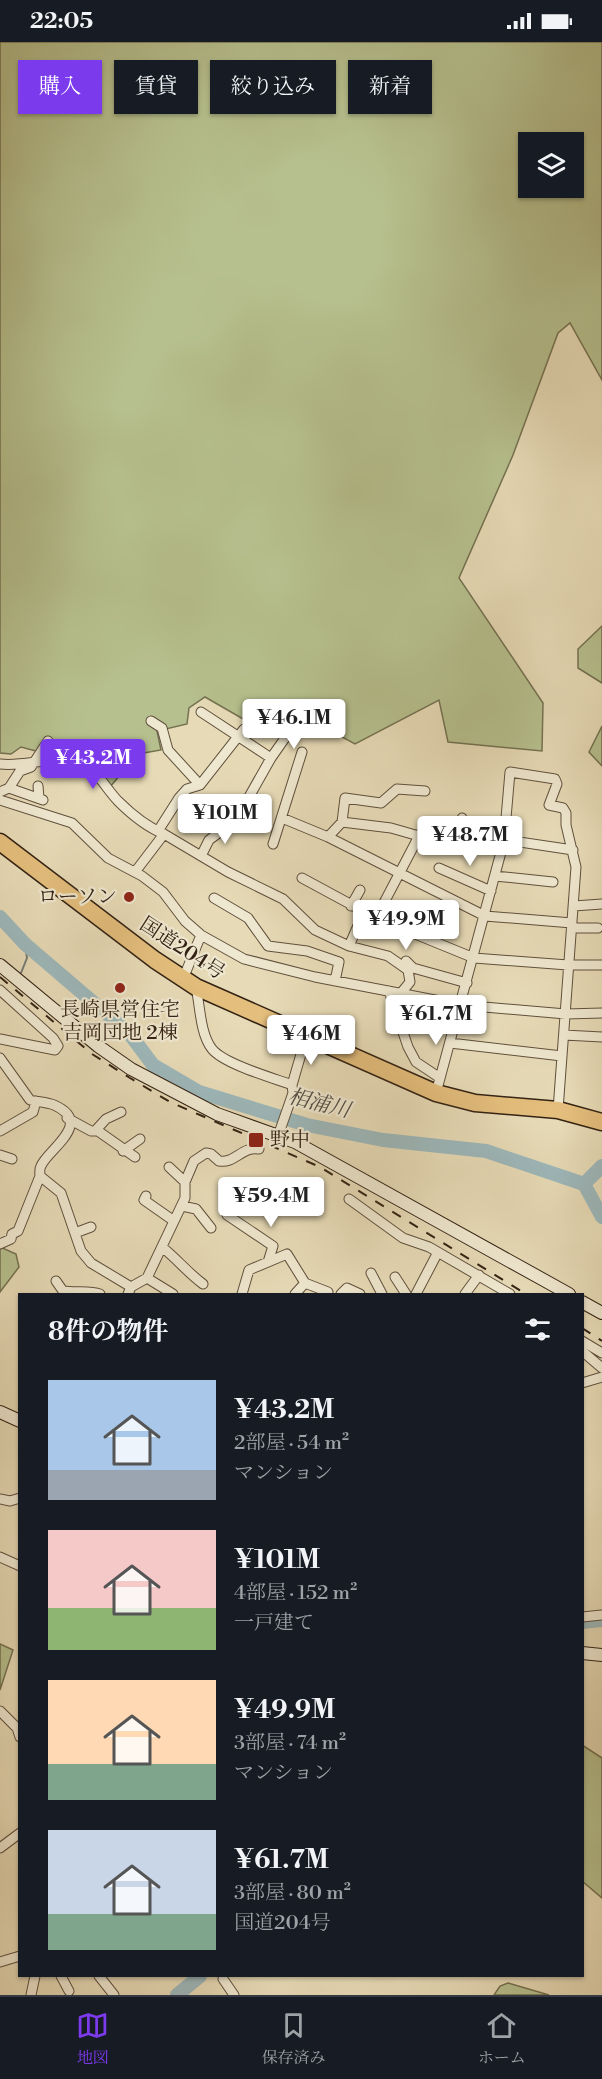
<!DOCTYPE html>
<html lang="ja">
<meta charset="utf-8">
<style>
body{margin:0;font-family:"Libre Bodoni","Noto Serif JP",serif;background:#242831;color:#f1f3f6;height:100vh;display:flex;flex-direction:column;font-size:22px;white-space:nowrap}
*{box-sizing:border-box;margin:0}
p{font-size:20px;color:#9ea1a6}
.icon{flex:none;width:33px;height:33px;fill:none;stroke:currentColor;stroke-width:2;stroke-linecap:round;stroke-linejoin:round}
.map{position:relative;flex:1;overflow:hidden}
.details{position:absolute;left:18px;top:1251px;width:566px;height:684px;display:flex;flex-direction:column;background:#171b24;border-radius:0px;box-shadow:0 2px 4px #0004}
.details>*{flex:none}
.hud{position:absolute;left:18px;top:18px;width:567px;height:54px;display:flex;gap:12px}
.tools{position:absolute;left:518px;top:90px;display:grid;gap:12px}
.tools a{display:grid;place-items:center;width:66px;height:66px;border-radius:0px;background:#171b24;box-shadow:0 2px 4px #0004;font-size:30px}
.price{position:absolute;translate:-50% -51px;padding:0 14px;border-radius:6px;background:#fff;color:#222;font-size:20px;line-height:39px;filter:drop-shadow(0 2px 3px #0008)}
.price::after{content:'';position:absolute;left:50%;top:36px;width:18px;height:14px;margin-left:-9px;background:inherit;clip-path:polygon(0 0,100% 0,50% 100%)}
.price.active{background:#7c3aed;color:#fff}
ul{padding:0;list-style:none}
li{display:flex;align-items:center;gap:18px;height:150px;padding:0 30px}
li span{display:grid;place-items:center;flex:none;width:168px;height:120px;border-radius:0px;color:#555}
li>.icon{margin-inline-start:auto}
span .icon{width:72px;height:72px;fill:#fffc;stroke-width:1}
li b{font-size:26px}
h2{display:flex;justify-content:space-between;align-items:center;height:72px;padding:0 30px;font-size:26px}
.chip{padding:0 21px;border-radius:0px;background:#171b24;box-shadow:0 2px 4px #0004;font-size:21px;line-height:54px}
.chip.active{background:#7c3aed;color:#fff}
.status{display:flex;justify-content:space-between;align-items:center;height:42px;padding:0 30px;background:#171b24;direction:ltr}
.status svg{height:16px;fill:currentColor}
.tabs{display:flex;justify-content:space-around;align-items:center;height:84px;border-top:2px solid #363941;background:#171b24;font-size:16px;color:#9ea1a6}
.tabs a{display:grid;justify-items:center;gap:3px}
.tabs .active{color:#7c3aed}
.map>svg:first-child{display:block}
</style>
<div class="status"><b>22:05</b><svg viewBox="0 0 49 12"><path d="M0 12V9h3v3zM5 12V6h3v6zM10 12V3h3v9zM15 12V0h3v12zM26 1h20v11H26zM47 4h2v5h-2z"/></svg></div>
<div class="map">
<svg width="602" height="1953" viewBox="0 0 602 1953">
<rect width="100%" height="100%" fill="#e7dbb7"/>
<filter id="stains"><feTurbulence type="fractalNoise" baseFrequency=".00333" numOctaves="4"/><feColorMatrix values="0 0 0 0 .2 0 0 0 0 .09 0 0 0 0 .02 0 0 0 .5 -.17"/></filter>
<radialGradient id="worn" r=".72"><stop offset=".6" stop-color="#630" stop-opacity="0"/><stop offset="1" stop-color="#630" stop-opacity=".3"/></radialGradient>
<path fill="#b6c08e" stroke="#747151" stroke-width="1.5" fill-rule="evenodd" d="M 0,0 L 602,0 L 602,338 L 570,281 L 558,291 L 513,413 L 459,536 L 543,661 L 542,709 L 448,700 L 439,658 L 355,702 L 305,675 L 258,665 L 250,681 L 205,655 L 189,666 L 187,682 L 157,689 L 161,708 L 138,712 L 109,746 L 75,709 L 47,712 L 21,705 L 11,712 L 0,711 ZM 528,100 L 573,100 L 573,146 L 528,146 Z
M 602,584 L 602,641 L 578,626 L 578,607 Z
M 602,684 L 602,724 L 589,710 Z
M 0,1205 L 16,1212 L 19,1225 L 0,1250 Z
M 0,1602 L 13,1608 L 0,1648 Z
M 582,1703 L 602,1716 L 602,1856 L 582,1839 Z
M 508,1941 L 549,1953 L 494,1953 L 500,1944 Z"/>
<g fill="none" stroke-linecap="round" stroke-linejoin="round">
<path stroke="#737c78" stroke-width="2" d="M 21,931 L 27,916 L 25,902"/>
<path stroke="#9db8bb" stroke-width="14" d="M 0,875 L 25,902 L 129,991 L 153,1023 L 199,1050 L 307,1083 L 383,1098 L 486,1109 L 584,1142 L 602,1175
M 584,1142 L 602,1124
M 582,1580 L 602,1578
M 177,1953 L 200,1934"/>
<g stroke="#60503d" stroke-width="11">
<path id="street" d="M 201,670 L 271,716 L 245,762
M 151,679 L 162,686 L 168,708 L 200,743
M 271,716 L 292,686 L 310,685
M 0,722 C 23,725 47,715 70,719 C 96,723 102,742 118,759 C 131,772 147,785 164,792 L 135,830
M 38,744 L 39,756
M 9,746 L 20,729 L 31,725 L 48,699
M 0,750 L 9,746 L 43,758
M 0,758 L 72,781 L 108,816 L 142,834 L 163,850 L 185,879 L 201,893 L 244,917 L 315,935 L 461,963 L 566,972 L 602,971
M 282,776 L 328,795 L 485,874 L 572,881
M 342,780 L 345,756 L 381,761 L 397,747 L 425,749
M 158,789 L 179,756 L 187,747 L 200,743 L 244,687
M 164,792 L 228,830 L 283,857 L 315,888 L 349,904
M 461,792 L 462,776
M 328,795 L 342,780 L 391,786 L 433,798 L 439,788 L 573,808
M 273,802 L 302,710
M 201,814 L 209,798 L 232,781
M 439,826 L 491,849
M 495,834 L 553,840
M 302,836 L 376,876 L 420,792
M 214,856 L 248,876 L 268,904 L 307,909 L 339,920 L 335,939
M 351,864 L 360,848
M 574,864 L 602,862
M 364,870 L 349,904 L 388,914 L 408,928 L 410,940 L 401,951
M 376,876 L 474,916 L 568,923 L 602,923
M 572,886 L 598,886
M 406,919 L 413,926 L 467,941
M 183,937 L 201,893
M 196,945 C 200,963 200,992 212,1007 C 224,1022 273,1036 292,1043
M 0,948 L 53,996 L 58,1004 L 55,1008 L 0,997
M 389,949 L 408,1005 L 416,1020 L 440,1036
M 564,993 L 602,995
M 450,1001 L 562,1014
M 0,1016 L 30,1058 C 38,1060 47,1060 54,1063 C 95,1081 47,1108 41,1124 C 39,1127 40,1131 40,1134 L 61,1151 L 81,1209 L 91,1221 L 131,1245
M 436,1051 L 504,799 L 510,730 L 555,737 L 557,742 L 549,763 L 563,766 L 566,771 L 566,783 L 576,825 L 558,1068
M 67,1076 L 91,1089 L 98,1089 L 135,1115
M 0,1089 L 33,1070 L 36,1059
M 95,1089 L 106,1077 L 121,1070
M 278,1094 L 293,1051 L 292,1043 L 306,995
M 123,1109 L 140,1097
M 0,1113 L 12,1117
M 169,1125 L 185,1140
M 146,1154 L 144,1158 L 174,1179
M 349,1157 L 403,1196 L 429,1205 L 510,1252
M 182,1164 L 196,1167 L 211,1186
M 227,1173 L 273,1204 L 268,1220
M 75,1191 L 91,1185
M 0,1202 L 11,1197 L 12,1192 L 18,1189 L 40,1134
M 162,1205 C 177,1217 187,1230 203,1242
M 371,1231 L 382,1252
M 395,1235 L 406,1252
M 147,1236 L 185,1156 L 185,1140 L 194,1119 L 206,1111 L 211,1112 L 219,1119 C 235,1122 242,1104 259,1107
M 56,1239 L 63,1249 C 75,1251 90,1248 100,1252
M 128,1252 L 131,1245 L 147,1236 L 173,1252
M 242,1252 L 249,1228 L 287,1212 L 305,1241 L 328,1250
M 295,1252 L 305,1241
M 341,1252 L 347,1246 L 360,1252
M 416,1252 L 438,1210
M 465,1252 L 479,1233
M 582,1299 L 602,1311
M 582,1309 L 602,1326
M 582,1341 L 602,1335
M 0,1457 L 10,1459 L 20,1456
M 0,1515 L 20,1524
M 582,1575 L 602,1573
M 0,1669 L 17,1686 L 20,1695
M 0,1806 L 20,1791
M 0,1920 L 20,1914
M 61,1934 L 69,1949
M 99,1934 L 114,1953
M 223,1937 L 234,1953
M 31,1953 L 35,1934"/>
</g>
<g stroke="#332214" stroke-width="14">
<path id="secondary" d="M 0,923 L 98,1004 L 131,1027 L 217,1072 L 295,1100 L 569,1252
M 582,1260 L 602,1271
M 0,1370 L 20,1379
M 582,1611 L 602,1613"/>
</g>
<g stroke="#332214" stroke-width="19">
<path id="highway" d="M 0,800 L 155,918 L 196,945 L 436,1051 L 475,1061 L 558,1068 L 602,1080"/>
</g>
<use href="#street" stroke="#efe8d0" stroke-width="9"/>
<use href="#secondary" stroke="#efe8d0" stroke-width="12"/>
<use href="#highway" stroke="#e4be7c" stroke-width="16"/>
<path stroke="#332214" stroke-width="2" stroke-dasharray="10 10" stroke-linecap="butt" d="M 0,935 L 92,1012 L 130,1036 L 170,1060 L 320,1125 L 526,1252
M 582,1286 L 602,1299"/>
</g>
<g fill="#8f2418" stroke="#efe8d0" stroke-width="2">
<circle cx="129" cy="855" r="6"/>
<circle cx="120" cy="946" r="6"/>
<rect x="248" y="1090" width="16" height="16" rx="3"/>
</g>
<g text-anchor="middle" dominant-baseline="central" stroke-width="4.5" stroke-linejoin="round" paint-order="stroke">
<g font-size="20" fill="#332214" stroke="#efe8d0" text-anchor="end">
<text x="117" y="855">ローソン</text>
<text x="120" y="968" text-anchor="middle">長崎県営住宅<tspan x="120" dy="23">吉岡団地 2棟</tspan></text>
<text x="270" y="1098" text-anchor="start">野中</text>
</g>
<g font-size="20" fill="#332214" stroke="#efe8d0">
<text transform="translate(182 907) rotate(33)">国道204号</text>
</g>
<g font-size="21" font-style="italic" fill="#534f46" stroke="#efe8d0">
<text transform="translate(319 1062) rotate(14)">相浦川</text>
</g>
</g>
<rect width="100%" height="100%" filter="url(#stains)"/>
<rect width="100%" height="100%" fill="url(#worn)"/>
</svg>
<div class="tools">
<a><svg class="icon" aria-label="layers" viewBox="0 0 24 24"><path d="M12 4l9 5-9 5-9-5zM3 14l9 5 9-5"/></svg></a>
</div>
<b class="price" style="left:294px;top:708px">¥46.1M</b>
<b class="price active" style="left:93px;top:748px">¥43.2M</b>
<b class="price" style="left:225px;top:803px">¥101M</b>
<b class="price" style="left:470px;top:825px">¥48.7M</b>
<b class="price" style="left:406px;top:909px">¥49.9M</b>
<b class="price" style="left:436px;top:1004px">¥61.7M</b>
<b class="price" style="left:311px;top:1024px">¥46M</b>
<b class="price" style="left:271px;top:1186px">¥59.4M</b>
<div class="hud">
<a class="chip active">購入</a>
<a class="chip">賃貸</a>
<a class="chip">絞り込み</a>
<a class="chip">新着</a>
</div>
<section class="details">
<h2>8件の物件<svg class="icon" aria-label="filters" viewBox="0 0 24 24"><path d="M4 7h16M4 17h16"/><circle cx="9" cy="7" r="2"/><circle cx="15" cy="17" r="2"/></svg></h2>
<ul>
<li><span style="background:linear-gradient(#a9c7e8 75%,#9aa5b1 0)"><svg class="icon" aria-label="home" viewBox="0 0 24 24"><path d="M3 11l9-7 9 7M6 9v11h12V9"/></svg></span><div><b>¥43.2M</b><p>2部屋 · 54 m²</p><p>マンション</p></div></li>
<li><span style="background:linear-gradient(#f6c9c9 65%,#8fb573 0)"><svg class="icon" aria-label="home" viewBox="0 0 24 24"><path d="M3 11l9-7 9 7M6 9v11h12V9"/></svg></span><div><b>¥101M</b><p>4部屋 · 152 m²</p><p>一戸建て</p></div></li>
<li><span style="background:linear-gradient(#ffd9b3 70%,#7fa58c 0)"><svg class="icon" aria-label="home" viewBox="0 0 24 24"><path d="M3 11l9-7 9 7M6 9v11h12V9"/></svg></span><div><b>¥49.9M</b><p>3部屋 · 74 m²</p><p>マンション</p></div></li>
<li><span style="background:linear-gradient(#c9d6e8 70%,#7fa58c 0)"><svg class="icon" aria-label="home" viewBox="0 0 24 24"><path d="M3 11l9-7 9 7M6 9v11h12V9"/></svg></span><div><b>¥61.7M</b><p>3部屋 · 80 m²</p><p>国道204号</p></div></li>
</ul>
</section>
</div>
<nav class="tabs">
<a class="active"><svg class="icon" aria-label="map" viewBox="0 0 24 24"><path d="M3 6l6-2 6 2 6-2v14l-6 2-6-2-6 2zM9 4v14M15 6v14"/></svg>地図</a>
<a><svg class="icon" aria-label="saved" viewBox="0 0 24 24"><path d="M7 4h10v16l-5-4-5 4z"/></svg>保存済み</a>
<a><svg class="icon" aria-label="home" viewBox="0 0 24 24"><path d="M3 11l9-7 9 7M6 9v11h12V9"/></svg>ホーム</a>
</nav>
